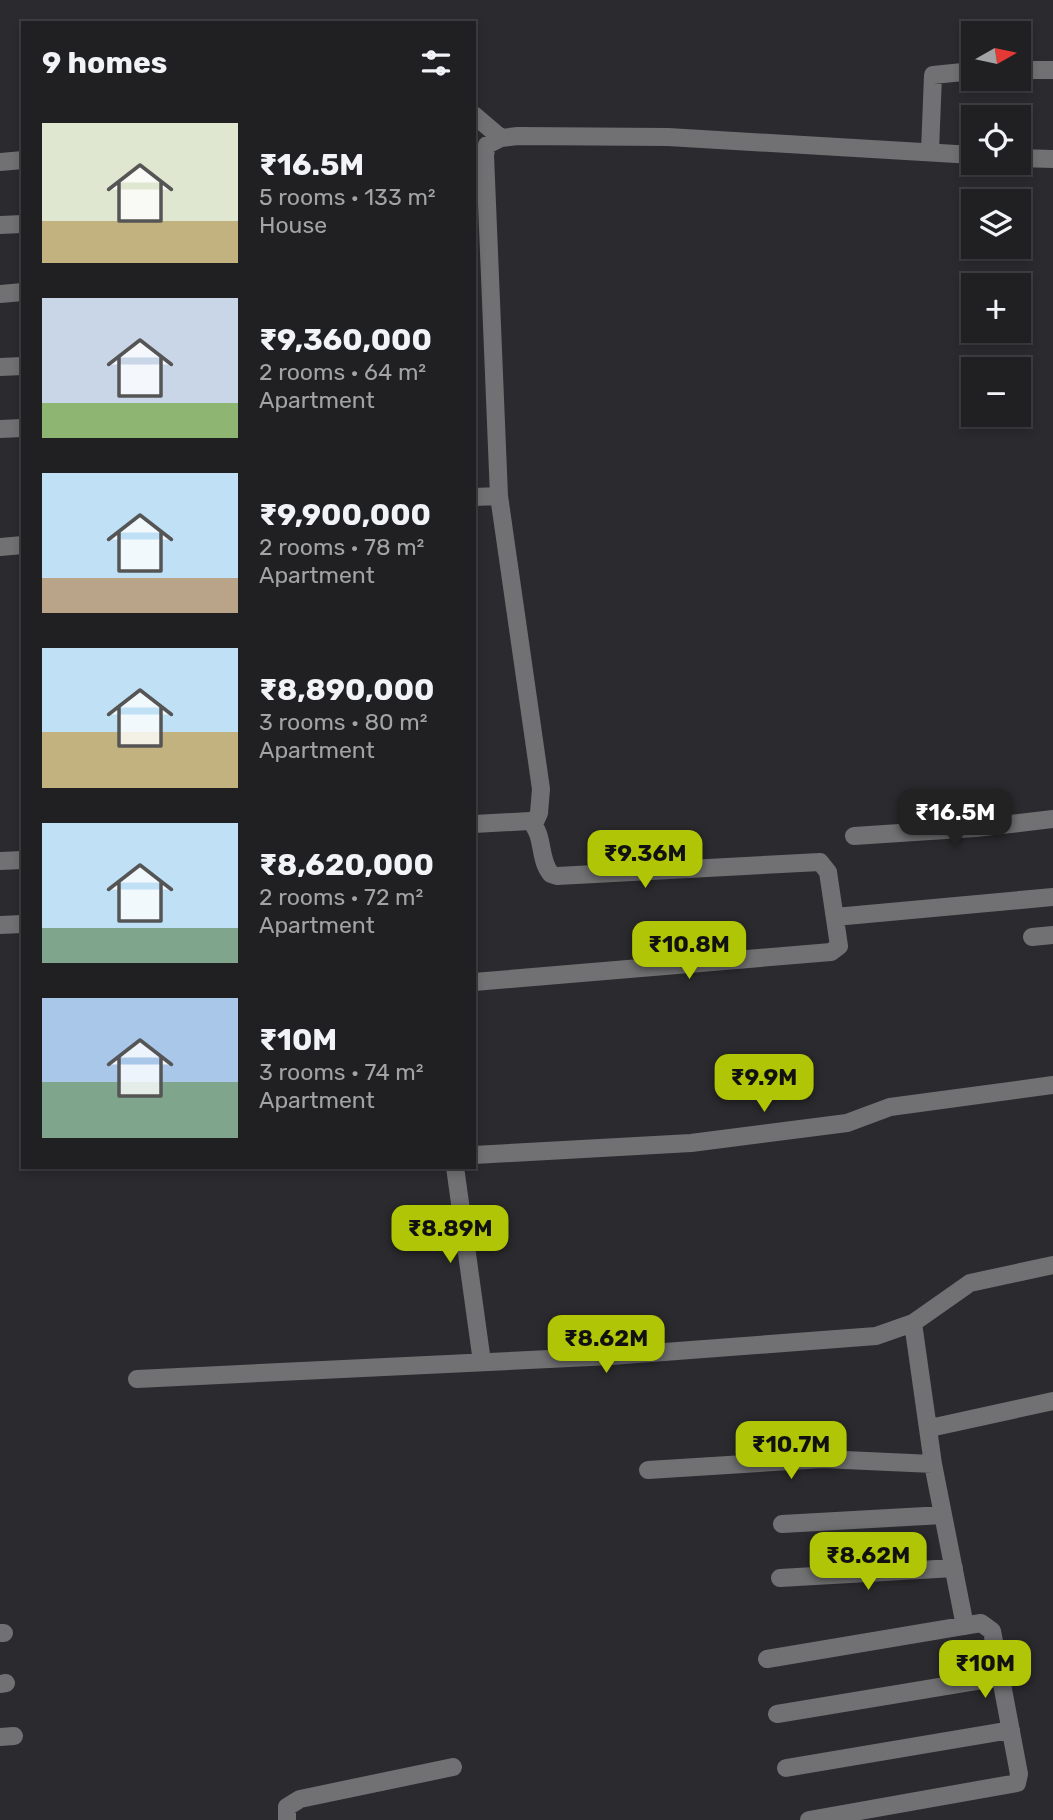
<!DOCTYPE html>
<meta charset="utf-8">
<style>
body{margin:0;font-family:Rubik,sans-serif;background:#2d2d2f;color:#f1f3f6;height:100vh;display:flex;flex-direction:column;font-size:26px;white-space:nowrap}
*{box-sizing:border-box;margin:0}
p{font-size:23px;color:#a2a3a5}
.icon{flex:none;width:38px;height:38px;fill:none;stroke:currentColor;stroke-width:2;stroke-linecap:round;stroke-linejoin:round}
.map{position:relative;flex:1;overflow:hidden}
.sheet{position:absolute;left:21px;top:21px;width:455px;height:1148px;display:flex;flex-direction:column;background:#202022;border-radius:0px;box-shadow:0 4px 10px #0003,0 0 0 2px #3d3e40}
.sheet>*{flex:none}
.needle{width:46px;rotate:81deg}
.controls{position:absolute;left:961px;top:21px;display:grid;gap:14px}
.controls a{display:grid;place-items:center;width:70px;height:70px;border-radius:0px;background:#202022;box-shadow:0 4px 10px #0003,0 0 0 2px #3d3e40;font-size:35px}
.price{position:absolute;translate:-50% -60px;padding:0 16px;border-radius:14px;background:#afc505;color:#111;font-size:23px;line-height:46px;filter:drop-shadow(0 2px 4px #0008)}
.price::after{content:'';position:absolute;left:50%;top:42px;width:21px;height:16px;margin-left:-10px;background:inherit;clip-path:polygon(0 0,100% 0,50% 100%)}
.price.selected{background:#222;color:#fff}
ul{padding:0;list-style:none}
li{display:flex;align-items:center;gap:21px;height:175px;padding:0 21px}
li span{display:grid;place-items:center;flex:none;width:196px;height:140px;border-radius:0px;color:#555}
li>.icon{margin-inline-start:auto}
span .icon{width:84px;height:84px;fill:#fffc;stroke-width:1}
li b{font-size:30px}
h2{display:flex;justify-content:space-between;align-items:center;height:84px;padding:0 21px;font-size:30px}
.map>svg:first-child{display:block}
</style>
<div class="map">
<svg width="1053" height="1820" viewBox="0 0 1053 1820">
<rect width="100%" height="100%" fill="#2b2a2e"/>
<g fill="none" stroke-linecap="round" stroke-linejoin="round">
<path stroke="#717173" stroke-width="18" d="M 1018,70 L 1053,70
M 474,115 L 501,138
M 930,151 L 933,75 L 973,71
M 1018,158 L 1053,159
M 0,162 L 23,160
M 0,225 L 23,224
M 0,294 L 23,292
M 0,367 L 23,366
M 0,429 L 23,428
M 474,497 L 499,496
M 0,547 L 23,545
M 474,824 L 530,821 C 545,835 538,859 551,874 L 557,876 L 820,862 L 828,872 L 839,946 L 831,952 L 474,982
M 534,824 L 539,813 L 541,789 L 499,496 L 485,155 L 487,145 L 501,138 L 518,136 L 668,137 L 973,155
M 854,836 L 976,828 L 1053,819
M 0,861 L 23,860
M 835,917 L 1053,897
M 0,925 L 23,924
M 1032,937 L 1053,935
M 474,1155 L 691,1143 L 847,1123 L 890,1107 L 1053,1085
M 455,1167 L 482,1362
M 913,1323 L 933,1464 L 965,1626
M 137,1379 L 611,1356 L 876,1336 L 913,1323 L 970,1283 L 1053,1265
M 930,1428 L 1053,1401
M 648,1470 L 823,1459 L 933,1464
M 782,1524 L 943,1515
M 780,1578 L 954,1568
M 0,1633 L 4,1633
M 767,1659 L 981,1623 L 992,1631 L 1019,1774 L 1017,1783 L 809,1820
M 0,1684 L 6,1683
M 777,1714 L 1000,1677
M 0,1737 L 14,1736
M 786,1768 L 1011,1730
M 287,1820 L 287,1807 L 300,1799 L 453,1767"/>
</g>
</svg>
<div class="controls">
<a><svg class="needle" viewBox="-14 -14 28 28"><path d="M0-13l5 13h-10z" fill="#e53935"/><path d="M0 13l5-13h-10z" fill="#a2a3a5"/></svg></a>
<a><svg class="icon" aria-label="locate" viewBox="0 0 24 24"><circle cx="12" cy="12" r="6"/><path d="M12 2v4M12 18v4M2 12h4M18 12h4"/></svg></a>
<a><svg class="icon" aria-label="layers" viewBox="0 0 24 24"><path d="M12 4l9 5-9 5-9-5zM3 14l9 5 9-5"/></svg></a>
<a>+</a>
<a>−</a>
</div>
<b class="price selected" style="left:955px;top:849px">₹16.5M</b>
<b class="price" style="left:645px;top:890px">₹9.36M</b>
<b class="price" style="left:689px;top:981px">₹10.8M</b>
<b class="price" style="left:764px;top:1114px">₹9.9M</b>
<b class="price" style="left:450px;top:1265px">₹8.89M</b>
<b class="price" style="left:606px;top:1375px">₹8.62M</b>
<b class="price" style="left:791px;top:1481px">₹10.7M</b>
<b class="price" style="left:868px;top:1592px">₹8.62M</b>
<b class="price" style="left:985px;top:1700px">₹10M</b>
<section class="sheet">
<h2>9 homes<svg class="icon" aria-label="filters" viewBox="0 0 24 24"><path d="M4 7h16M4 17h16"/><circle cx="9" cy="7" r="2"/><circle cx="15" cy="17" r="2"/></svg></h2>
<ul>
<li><span style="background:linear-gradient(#dfe7d0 70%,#c2b280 0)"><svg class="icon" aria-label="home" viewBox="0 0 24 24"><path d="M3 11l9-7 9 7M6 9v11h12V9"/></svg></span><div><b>₹16.5M</b><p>5 rooms · 133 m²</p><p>House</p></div></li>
<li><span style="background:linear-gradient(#c9d6e8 75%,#8fb573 0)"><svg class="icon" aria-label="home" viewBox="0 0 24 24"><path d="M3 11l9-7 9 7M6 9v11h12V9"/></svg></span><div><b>₹9,360,000</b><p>2 rooms · 64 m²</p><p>Apartment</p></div></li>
<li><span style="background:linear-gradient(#bfe0f5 75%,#b9a48a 0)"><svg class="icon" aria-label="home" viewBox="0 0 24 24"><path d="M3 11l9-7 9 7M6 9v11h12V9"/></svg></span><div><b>₹9,900,000</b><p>2 rooms · 78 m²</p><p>Apartment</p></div></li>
<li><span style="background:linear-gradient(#bfe0f5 60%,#c2b280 0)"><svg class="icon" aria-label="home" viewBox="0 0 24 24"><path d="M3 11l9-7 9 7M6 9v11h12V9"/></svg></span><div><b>₹8,890,000</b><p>3 rooms · 80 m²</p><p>Apartment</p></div></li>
<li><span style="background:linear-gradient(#bfe0f5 75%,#7fa58c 0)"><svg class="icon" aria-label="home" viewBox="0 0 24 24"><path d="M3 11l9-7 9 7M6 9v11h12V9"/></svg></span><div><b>₹8,620,000</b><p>2 rooms · 72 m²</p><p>Apartment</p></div></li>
<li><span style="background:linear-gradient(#a9c7e8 60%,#7fa58c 0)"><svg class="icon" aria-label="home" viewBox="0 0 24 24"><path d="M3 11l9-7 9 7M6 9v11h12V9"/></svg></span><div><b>₹10M</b><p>3 rooms · 74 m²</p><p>Apartment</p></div></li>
</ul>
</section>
</div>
